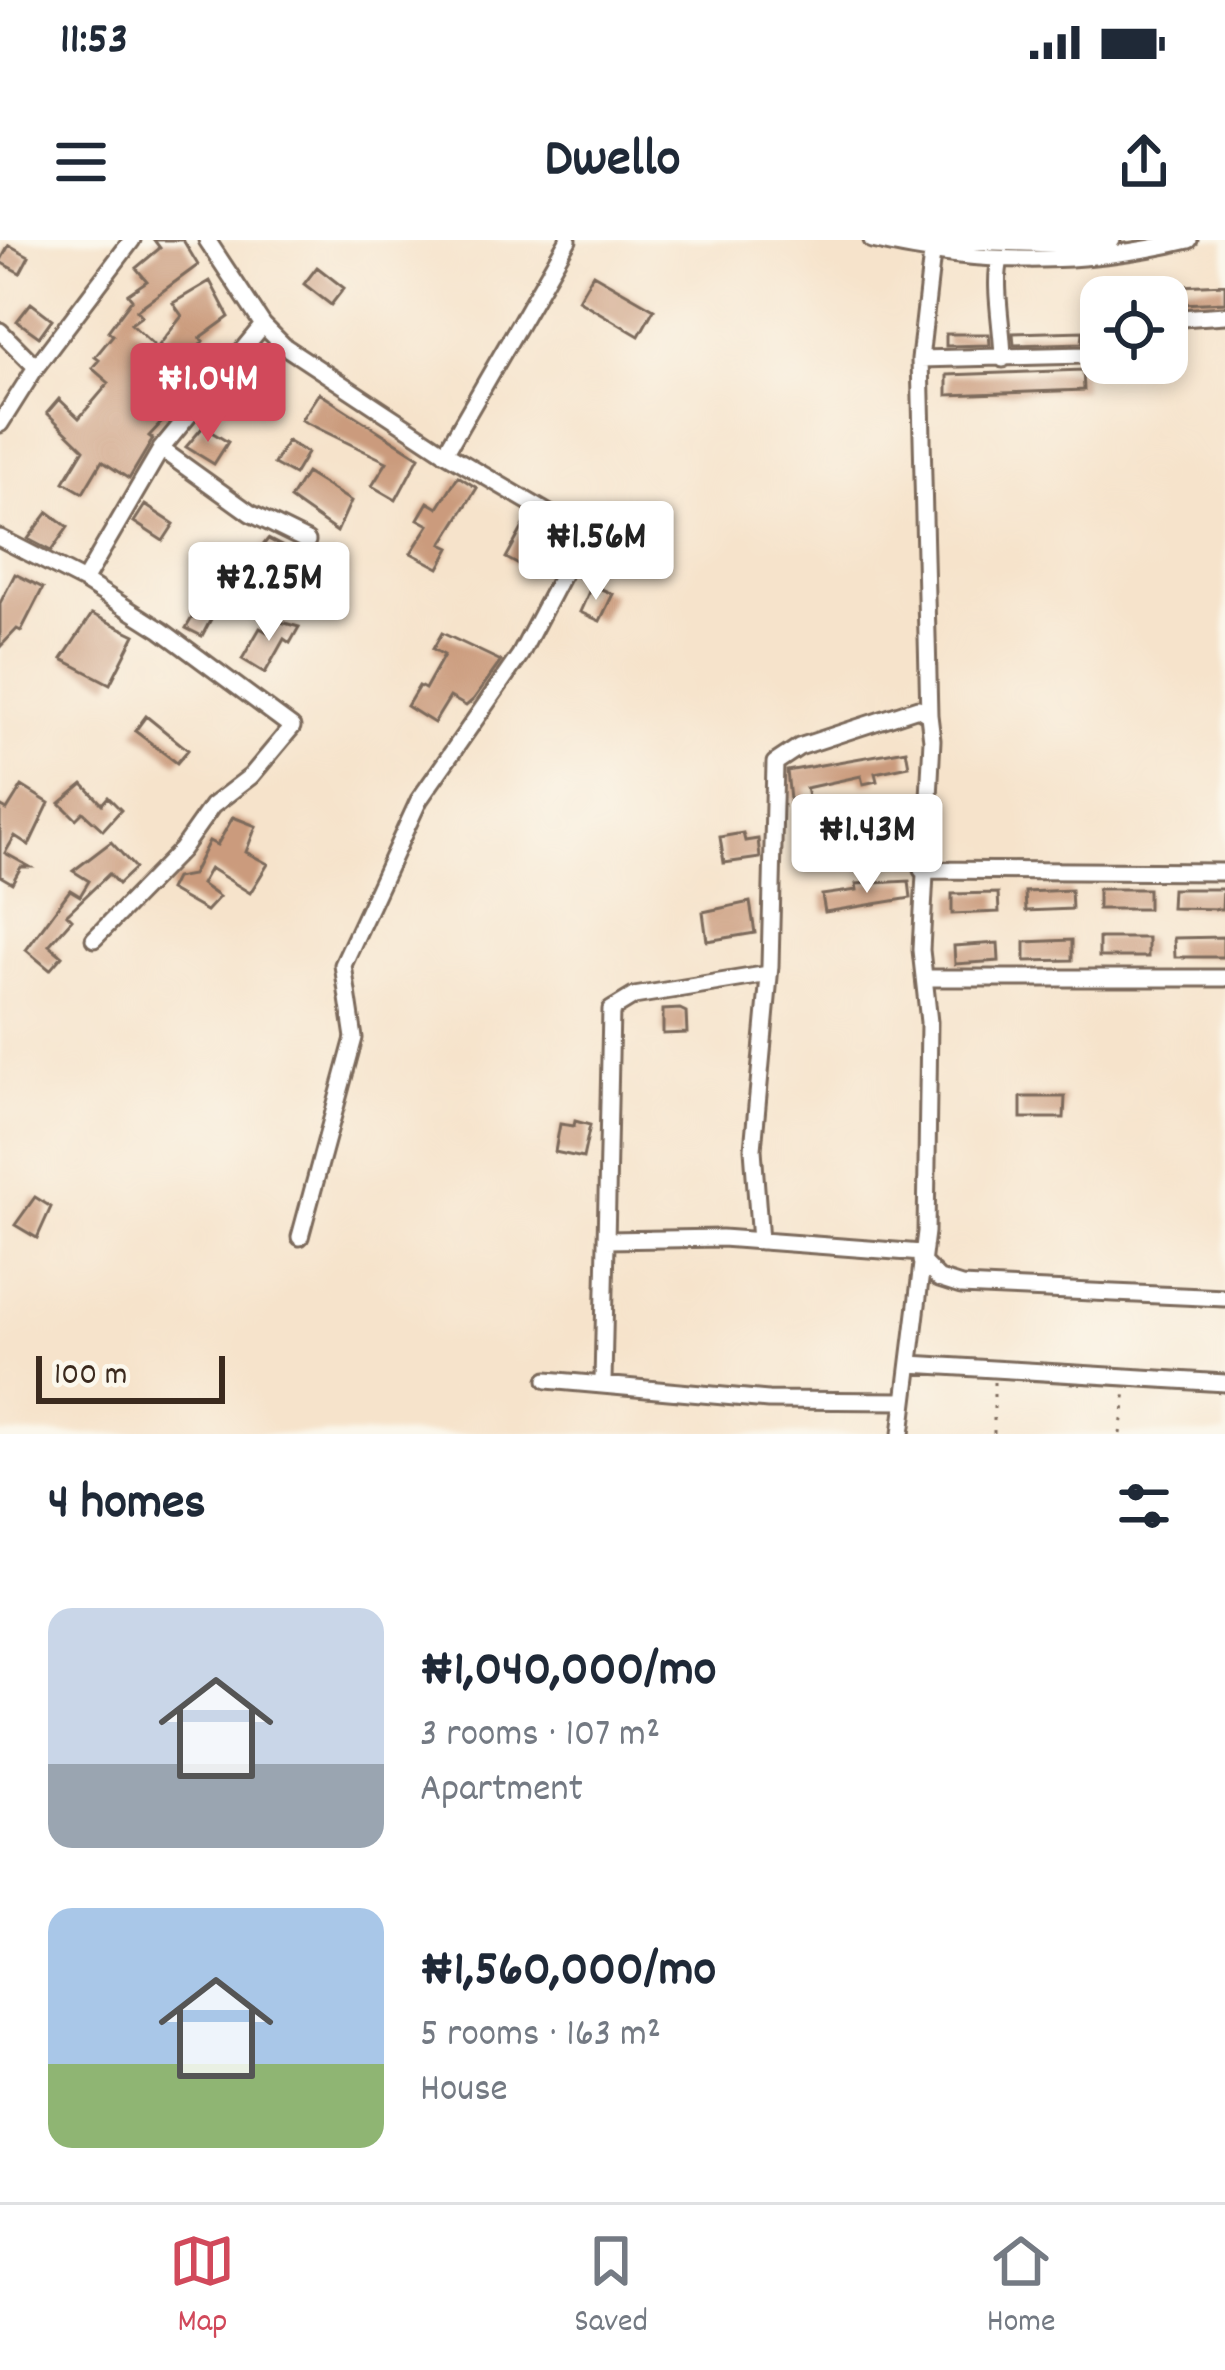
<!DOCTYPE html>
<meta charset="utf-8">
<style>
body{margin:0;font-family:Dekko,sans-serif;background:#f6f6f7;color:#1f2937;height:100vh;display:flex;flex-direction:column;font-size:45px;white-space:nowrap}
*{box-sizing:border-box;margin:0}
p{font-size:39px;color:#747a83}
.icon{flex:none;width:66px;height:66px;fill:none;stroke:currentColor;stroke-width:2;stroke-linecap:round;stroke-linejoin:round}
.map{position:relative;height:1194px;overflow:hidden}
.sheet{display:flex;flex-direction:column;background:#fff;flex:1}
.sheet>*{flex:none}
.tools{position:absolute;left:1080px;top:36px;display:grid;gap:24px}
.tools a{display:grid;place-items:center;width:108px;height:108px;border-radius:24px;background:#fff;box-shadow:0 6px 18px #0003;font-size:60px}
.scale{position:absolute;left:36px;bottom:30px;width:189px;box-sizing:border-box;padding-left:12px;border:6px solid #3b2a1e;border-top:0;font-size:33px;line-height:42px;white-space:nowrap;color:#3b2a1e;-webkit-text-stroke:9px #fbf7ec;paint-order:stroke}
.price{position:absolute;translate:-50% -102px;padding:0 27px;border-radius:12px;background:#fff;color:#222;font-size:39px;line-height:78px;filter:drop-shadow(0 3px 6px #0008)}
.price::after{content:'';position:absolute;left:50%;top:72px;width:36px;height:27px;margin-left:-18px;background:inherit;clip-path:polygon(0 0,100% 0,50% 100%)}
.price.current{background:#d1495b;color:#fff}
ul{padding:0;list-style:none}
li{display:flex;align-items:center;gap:36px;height:300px;padding:0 48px}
li span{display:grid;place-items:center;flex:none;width:336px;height:240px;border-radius:24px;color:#555}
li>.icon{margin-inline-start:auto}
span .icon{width:144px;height:144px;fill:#fffc;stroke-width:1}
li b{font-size:51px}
h2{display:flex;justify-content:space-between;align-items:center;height:144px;padding:0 48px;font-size:51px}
.status{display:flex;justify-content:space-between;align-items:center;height:84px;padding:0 60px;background:#fff;direction:ltr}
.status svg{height:33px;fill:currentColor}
header{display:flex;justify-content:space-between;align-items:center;height:156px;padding:0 48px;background:#fff;font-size:54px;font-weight:700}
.dock{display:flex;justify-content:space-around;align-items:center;height:168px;border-top:3px solid #e0e1e3;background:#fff;font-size:33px;color:#747a83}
.dock a{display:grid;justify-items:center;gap:6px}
.dock .current{color:#d1495b}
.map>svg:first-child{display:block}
</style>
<div class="status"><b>11:53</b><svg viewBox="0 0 49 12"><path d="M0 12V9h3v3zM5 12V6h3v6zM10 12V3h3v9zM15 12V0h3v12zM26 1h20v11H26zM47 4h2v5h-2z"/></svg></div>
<header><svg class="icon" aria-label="menu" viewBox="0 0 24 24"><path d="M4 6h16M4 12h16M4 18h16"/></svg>Dwello<svg class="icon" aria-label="share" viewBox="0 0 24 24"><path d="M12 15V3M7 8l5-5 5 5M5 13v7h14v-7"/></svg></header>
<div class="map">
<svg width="1225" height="1194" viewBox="0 0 1225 1194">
<rect width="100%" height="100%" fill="#fbf7ec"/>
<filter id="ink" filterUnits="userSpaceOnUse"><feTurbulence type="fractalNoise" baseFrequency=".00833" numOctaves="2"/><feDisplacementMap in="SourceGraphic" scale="24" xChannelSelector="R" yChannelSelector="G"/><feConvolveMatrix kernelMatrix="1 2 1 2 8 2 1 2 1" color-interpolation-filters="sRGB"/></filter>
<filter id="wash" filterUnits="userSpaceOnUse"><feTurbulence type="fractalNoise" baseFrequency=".004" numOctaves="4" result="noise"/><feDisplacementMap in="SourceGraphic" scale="48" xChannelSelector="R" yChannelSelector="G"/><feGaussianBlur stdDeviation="2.7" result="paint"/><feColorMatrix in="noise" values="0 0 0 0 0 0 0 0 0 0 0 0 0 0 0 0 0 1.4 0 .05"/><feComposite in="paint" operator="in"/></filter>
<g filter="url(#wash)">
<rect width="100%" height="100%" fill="#f6e3cb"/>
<g id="blocks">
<path fill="#cb9b7d" d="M 154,0 L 183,0 L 198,25 L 137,70 L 142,76 L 131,84 L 157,108 L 182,76 L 173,63 L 210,41 L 229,77 L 200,98 L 203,101 L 193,115 L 201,122 L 176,167 L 149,196 L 153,199 L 129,239 L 102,221 L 83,253 L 64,242 L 84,209 L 47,173 L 59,159 L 79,178 L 109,143 L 92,128 L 99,120 L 95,117 L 113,95 L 108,91 L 132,59 L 128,54 L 147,41 L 136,28 L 160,8 Z
M 9,5 L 29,16 L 20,33 L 0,22 Z
M 317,27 L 344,48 L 331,65 L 304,44 Z
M 593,34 L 654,69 L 639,96 L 578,60 Z
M 1225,44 L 1225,62 L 1181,64 L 1180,46 Z
M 31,63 L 52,79 L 39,97 L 17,81 Z
M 1083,91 L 1082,103 L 1014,105 L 1013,93 Z
M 946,94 L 989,94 L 990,105 L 946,106 Z
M 1083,130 L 1084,150 L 947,155 L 947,135 Z
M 319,153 L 419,217 L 396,260 L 372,246 L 387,222 L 301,180 Z
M 203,187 L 228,202 L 214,224 L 186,207 Z
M 287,201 L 307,213 L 294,235 L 274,224 Z
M 306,233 L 351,261 L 337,292 L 290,259 Z
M 458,236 L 477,248 L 442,304 L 450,308 L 439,328 L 411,313 L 429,285 L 418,279 L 428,262 L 438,268 Z
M 145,265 L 174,284 L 163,301 L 134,282 Z
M 48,272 L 68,287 L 51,311 L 28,299 Z
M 529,276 L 566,302 L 549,333 L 522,318 L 519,325 L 506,318 Z
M 268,299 L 287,309 L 271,342 L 246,327 Z
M 202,327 L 230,343 L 202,396 L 186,388 L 208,350 L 193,342 Z
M 15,334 L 43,348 L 21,391 L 17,389 L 0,407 L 0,363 Z
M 592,345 L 613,354 L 600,381 L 580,372 Z
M 92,374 L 135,395 L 110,444 L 62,419 Z
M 274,380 L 299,387 L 290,403 L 284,399 L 265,433 L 242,419 L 260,388 L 267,392 Z
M 442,393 L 501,421 L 473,460 L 466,466 L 450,457 L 434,483 L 407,466 L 419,446 L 425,449 L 444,415 L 433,409 Z
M 146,476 L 188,510 L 177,523 L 135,491 Z
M 906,510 L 909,526 L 875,533 L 877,541 L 863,544 L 861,536 L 806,548 L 808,557 L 790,560 L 787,531 Z
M 83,544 L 102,564 L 108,557 L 121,570 L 103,590 L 83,572 L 76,579 L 60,563 Z
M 22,546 L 49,563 L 29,605 L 15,596 L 5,613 L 30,627 L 21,627 L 12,643 L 0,636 L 0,566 L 7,570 Z
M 233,577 L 256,586 L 246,612 L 268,624 L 250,653 L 210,628 L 201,644 L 219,657 L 206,671 L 169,650 L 175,638 L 192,635 L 209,601 L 217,605 Z
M 743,593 L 745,601 L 758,599 L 760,618 L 724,623 L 720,597 Z
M 111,602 L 135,628 L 118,644 L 109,634 L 67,674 L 72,679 L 49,705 L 62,716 L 50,730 L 26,710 L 70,650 L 80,656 L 89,641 L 73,631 Z
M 909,641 L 911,658 L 825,672 L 822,655 L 857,650 L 856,644 Z
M 1098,649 L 1148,649 L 1148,669 L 1098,669 Z
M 1172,649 L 1223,649 L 1222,669 L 1171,668 Z
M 1071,650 L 1072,669 L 1026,671 L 1025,652 Z
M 998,653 L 999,672 L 952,674 L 952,654 Z
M 750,662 L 755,693 L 707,701 L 703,672 Z
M 1223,697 L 1223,717 L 1175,717 L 1174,698 Z
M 1099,698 L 1148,698 L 1148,717 L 1099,717 Z
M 1072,700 L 1072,720 L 1025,721 L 1025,702 Z
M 998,703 L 999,721 L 955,724 L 954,706 Z
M 680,769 L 686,772 L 687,793 L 663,794 L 663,770 Z
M 1021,857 L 1065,857 L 1064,878 L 1021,878 Z
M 575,881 L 590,885 L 583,918 L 555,912 L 560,884 L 574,886 Z
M 35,957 L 51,967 L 37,998 L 15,985 Z"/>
</g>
</g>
<g filter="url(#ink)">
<use href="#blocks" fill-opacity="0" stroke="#7c6b5b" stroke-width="3"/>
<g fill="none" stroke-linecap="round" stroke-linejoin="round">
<g stroke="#7c6b5b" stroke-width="21">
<path id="minor" d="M 207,0 L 263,85 L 284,106 L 449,215 L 582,293 L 589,300 L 583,295 L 520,415 L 419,560 L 343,725 L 354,798 L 300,997
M 872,0 C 979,25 1081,26 1189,0
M 938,0 L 1085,5 L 1112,0
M 1000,21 C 993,43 1003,92 1003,119
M 1167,79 L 1225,75
M 0,91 L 36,127
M 920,119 L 1086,115 L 1101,103
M 0,184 L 36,127 L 132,0
M 161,209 L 250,273 L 307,301
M 445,213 L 568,0
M 0,298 L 84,341 L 161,390 L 292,487 L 251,536 L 212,566 L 181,610 L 94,699
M 84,341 L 161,209 L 263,85
M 929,475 L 920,119 L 932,14
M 922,630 L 1225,632
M 928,738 L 1225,738
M 607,1000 L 722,998 L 922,1013
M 760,1001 L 753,909 L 770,726 L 775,523 L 799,507 L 918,468 L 929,475 L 932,500 L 921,710 L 929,782 L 926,992 L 901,1194
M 921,1021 L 939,1039 L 961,1046 L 1225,1058
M 910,1124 L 1225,1143
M 547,1140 L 768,1160 L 904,1161
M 603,1142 L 611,770 L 634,756 L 769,734"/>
</g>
<path stroke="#7c6b5b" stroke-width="3" stroke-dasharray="3 9" stroke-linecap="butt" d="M 994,1142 L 994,1194
M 1120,1194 L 1126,1151"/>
<use href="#minor" stroke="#fff" stroke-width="15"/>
</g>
</g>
</svg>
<div class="tools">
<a><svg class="icon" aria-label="locate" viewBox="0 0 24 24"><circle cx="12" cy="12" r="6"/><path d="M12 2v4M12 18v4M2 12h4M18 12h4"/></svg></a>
</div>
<div class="scale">100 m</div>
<b class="price current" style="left:208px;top:205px">₦1.04M</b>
<b class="price" style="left:596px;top:363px">₦1.56M</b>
<b class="price" style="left:269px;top:404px">₦2.25M</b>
<b class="price" style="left:867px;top:656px">₦1.43M</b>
</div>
<section class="sheet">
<h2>4 homes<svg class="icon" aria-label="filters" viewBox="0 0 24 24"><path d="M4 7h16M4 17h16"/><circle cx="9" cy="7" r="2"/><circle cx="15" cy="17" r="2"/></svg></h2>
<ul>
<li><span style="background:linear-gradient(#c9d6e8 65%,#9aa5b1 0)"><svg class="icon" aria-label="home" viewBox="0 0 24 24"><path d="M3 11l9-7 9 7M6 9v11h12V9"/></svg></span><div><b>₦1,040,000/mo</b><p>3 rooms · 107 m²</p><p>Apartment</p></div></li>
<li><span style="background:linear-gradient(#a9c7e8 65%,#8fb573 0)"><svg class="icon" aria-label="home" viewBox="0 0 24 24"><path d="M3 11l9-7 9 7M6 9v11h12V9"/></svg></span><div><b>₦1,560,000/mo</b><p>5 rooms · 163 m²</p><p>House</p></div></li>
</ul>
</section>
<nav class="dock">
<a class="current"><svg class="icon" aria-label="map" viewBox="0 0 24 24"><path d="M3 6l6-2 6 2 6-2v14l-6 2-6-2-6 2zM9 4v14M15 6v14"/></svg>Map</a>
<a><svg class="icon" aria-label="saved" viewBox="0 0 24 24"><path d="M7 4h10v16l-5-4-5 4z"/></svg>Saved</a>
<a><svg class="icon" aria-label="home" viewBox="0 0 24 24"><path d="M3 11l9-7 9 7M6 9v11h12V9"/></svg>Home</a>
</nav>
